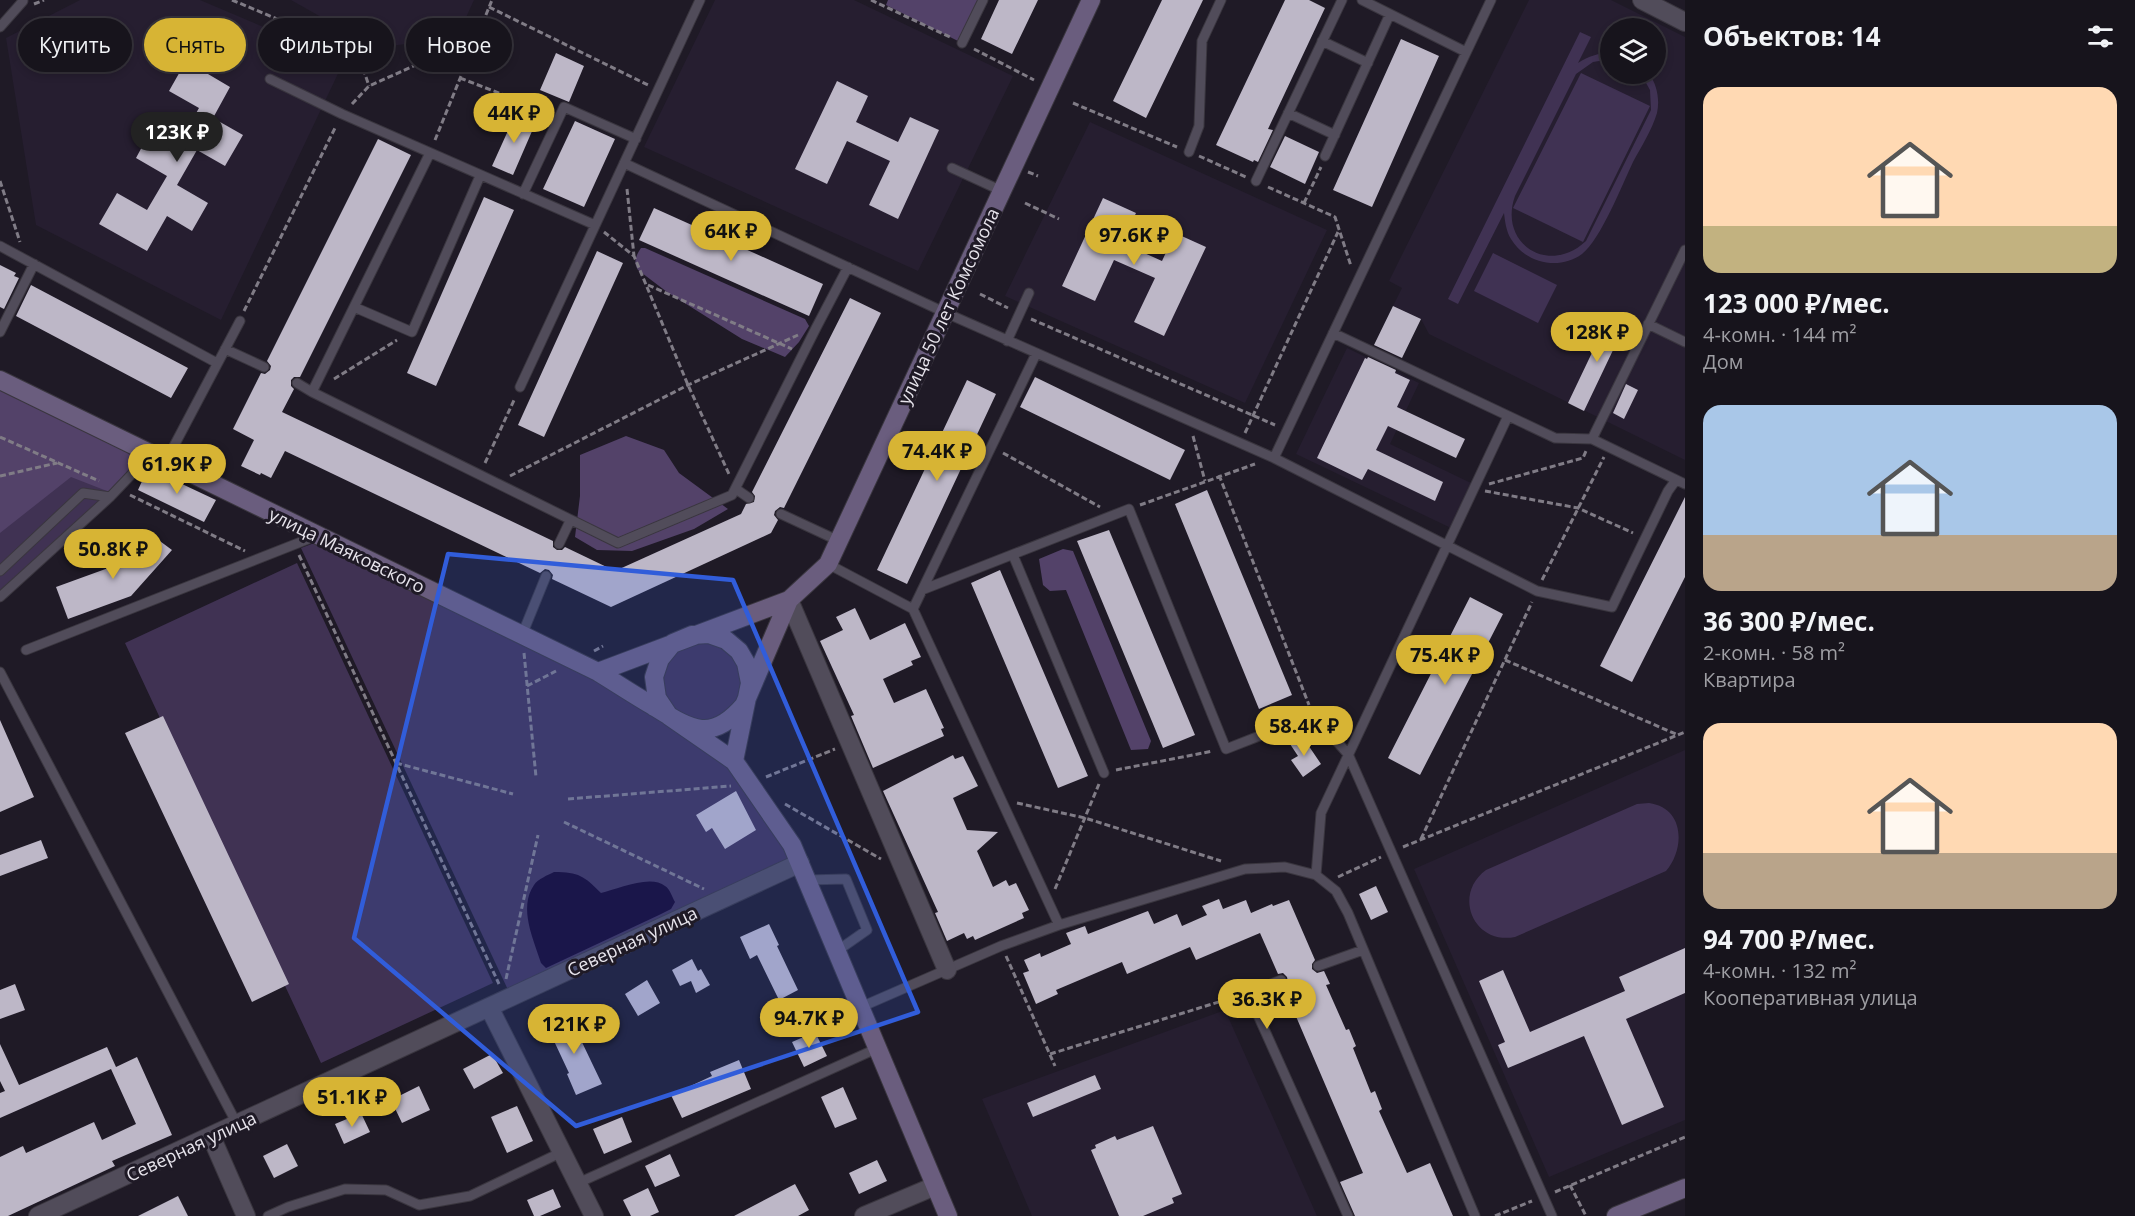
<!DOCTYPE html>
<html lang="ru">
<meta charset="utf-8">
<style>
body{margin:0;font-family:"Open Sans",sans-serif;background:#201d25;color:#f1f3f6;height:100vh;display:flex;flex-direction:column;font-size:22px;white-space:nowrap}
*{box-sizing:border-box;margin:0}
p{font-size:20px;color:#9e9ea3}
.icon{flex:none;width:33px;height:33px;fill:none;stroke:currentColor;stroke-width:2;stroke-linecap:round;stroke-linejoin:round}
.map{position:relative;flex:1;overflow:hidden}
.details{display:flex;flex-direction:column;background:#17141c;width:450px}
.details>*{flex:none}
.banner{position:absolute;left:18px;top:18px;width:570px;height:54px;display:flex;gap:12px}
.fabs{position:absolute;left:1600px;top:18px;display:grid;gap:12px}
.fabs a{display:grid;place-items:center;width:66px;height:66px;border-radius:50%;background:#17141c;box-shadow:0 3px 9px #0003,0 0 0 2px #36333b;font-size:30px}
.price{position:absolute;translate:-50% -51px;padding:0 14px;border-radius:21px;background:#d7b434;color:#111;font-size:20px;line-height:39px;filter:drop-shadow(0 2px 3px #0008)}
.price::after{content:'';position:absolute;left:50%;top:36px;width:18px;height:14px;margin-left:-9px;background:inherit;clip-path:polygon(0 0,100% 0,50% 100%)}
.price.selected{background:#222;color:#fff}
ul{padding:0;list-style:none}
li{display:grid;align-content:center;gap:12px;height:318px;padding:0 18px}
li span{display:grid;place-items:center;height:186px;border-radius:18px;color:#555}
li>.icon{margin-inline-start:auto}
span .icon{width:108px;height:108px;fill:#fffc;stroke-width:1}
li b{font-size:26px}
h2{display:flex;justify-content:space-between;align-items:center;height:72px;padding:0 18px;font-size:26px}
.chip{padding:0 21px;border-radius:27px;background:#17141c;box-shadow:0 3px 9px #0003,0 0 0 2px #36333b;font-size:21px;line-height:54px}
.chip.selected{background:#d7b434;color:#111}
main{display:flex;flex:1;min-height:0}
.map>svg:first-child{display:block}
</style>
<main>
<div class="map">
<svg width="1685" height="1216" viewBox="0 0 1685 1216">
<rect width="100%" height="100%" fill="#1f1a26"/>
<path fill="#261e30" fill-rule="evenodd" d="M 80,0 L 200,0 L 344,61 L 221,320 L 36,225 L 6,38 Z
M 291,0 L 474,0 L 457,37 L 376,48 Z
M 715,0 L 854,0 L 1013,76 L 918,271 L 644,147 Z
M 1529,0 L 1611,0 L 1685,37 L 1685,460 L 1429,334 L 1421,319 L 1393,306 L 1402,288 L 1389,281 ZM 1611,28 L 1656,28 L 1656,74 L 1611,74 Z
M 1090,122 L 1327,230 L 1245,403 L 1005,296 Z
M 1347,348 L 1419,383 L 1390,444 L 1473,484 L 1451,528 L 1296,454 Z
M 1685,750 L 1685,1120 L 1549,1177 L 1414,869 Z
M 1225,1010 L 1317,1216 L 1032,1216 L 982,1099 Z"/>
<path fill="#403253" d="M 1580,32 L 1591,37 L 1578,63 C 1589,56 1598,53 1611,53 L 1611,59 L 1593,62 L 1576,74 L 1515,196 C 1498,244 1549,276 1586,241 L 1651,110 L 1650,90 L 1641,74 L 1649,74 C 1657,84 1660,100 1657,113 C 1652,130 1641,147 1633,162 C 1622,185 1601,239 1582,254 C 1559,271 1525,263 1511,239 C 1506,231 1505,221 1504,213 L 1458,304 L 1448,299 Z
M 1581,73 L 1650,106 L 1583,242 L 1513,208 Z
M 1493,253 L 1557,285 L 1538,323 L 1474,291 Z
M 0,389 L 134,452 L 110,493 L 0,594 Z
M 317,542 L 594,678 L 730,766 L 792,861 L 509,992 L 301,548 Z
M 297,563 L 493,983 L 321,1063 L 125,643 Z
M 689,639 L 728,646 L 746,684 L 727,718 L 688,724 L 660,696 L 664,657 Z
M 1649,803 C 1685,808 1685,849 1666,871 L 1515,937 C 1474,945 1452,895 1486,870 L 1637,804 Z"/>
<path fill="#534269" d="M 888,0 L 982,0 L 962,43 L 886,5 Z
M 641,248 L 645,248 L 805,319 L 809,326 L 799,342 L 785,357 L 742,339 L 667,292 L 638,270 C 633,263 636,255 641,248 Z
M 0,388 L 127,451 L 136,462 L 112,493 L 71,477 L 0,533 Z
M 626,436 L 664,450 L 679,473 L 728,509 L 694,529 L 632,551 L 597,550 L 575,537 L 580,496 L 580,455 Z
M 1063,549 L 1073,551 L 1151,741 L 1148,749 L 1131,750 L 1066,590 L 1050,591 L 1043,585 L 1039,559 Z"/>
<path fill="#150426" d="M 554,872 C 579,872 584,876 601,893 C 617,889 651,874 665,886 C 670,889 672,897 675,902 L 671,909 L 659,915 L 546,968 L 541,963 C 534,940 518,908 534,885 C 538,879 548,875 554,872 Z"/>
<path fill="#bdb7c7" d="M 999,0 L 1038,0 L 1012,54 L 981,39 Z
M 1162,0 L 1203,0 L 1146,118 L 1113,101 Z
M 1285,0 L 1309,0 L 1325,8 L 1268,129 L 1273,130 L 1258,162 L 1254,160 L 1253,162 L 1216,145 Z
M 1401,39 L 1439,56 L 1372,207 L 1333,190 Z
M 556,53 L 584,66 L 569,102 L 540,90 Z
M 186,61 L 230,87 L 213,118 L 243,135 L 225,166 L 197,150 L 177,185 L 208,203 L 192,231 L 167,216 L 147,251 L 99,224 L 117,193 L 147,210 L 167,176 L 136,158 L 151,130 L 178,145 L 199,108 L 169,91 Z
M 837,81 L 868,96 L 856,122 L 898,142 L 910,117 L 939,130 L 898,219 L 869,205 L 890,161 L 847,141 L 827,184 L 795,169 Z
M 516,113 L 536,122 L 513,175 L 492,166 Z
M 575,121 L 615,139 L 584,207 L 543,189 Z
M 1285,136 L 1319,152 L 1305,184 L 1270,167 Z
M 378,139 L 411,155 L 300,377 L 294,377 L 291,380 L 291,386 L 294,389 L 282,412 L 553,541 L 553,547 L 557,550 L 562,550 L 565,547 L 615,571 L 741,514 L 746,504 L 754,502 L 755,496 L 752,492 L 850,298 L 881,313 L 784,508 L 780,507 L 775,511 L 774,515 L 778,520 L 771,533 L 611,607 L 552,579 L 553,575 L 549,570 L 545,569 L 540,573 L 285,451 L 271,478 L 261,473 L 260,475 L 241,466 L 254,440 L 233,429 L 261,373 L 265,374 L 270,370 L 271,366 L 267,361 Z
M 484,197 L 514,210 L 436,386 L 407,373 Z
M 1103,198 L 1136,213 L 1122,243 L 1162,261 L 1175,233 L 1206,247 L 1164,336 L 1134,322 L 1155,278 L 1114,260 L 1095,301 L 1062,286 Z
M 654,208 L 823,284 L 809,316 L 639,240 Z
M 597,251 L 623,263 L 544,437 L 518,425 Z
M 0,265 L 16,273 L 14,276 L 19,278 L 4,309 L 0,307 Z
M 31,285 L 188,368 L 171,398 L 16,316 Z
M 1393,306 L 1421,319 L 1402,358 L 1374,345 Z
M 1600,320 L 1628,334 L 1621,349 L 1615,346 L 1584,411 L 1568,403 L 1599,338 L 1593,335 Z
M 1368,357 L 1396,370 L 1395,373 L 1410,380 L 1397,407 L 1465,439 L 1456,458 L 1388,426 L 1376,450 L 1443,482 L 1435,501 L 1368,469 L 1362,480 L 1317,458 L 1365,358 L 1367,359 Z
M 1035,377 L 1185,450 L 1170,480 L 1020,407 Z
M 967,380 L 996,394 L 907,584 L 877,570 Z
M 1626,384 L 1638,390 L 1624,419 L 1613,413 Z
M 148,468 L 216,500 L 204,522 L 138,490 Z
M 1207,490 L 1292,695 L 1259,709 L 1175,504 Z
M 1685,497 L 1685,577 L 1632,682 L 1600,666 Z
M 1109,530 L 1195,735 L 1163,748 L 1077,541 Z
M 149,533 L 172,550 L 131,596 L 68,619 L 56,587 L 122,563 Z
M 1000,570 L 1088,776 L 1058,788 L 971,583 Z
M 1470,597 L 1503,614 L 1420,775 L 1388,758 Z
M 855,608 L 870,640 L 905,623 L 921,657 L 911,661 L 913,665 L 883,679 L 894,703 L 926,689 L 944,728 L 941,729 L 944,736 L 873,768 L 851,716 L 854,715 L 820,641 L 843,630 L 836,617 Z
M 163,716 L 289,984 L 252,1002 L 125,733 Z
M 0,720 L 34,797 L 0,812 Z
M 1302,736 L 1321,764 L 1303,777 L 1291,760 L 1298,756 L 1290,744 Z
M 953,755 L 955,759 L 963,756 L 978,786 L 953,798 L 967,830 L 998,832 L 977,851 L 993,887 L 1006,880 L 1009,886 L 1016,883 L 1029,910 L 1022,913 L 1024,918 L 975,940 L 973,936 L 967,939 L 964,933 L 947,941 L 935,913 L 938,912 L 883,791 Z
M 736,791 L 756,830 L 725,849 L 712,828 L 706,832 L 696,815 Z
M 41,840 L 48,858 L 0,876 L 0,855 Z
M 1376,886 L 1388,912 L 1371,920 L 1359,894 Z
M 1219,899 L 1223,909 L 1246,900 L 1251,913 L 1272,904 L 1273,906 L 1289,900 L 1315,960 L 1312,964 L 1312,969 L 1317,973 L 1324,971 L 1330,984 L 1326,985 L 1346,1030 L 1349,1029 L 1356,1046 L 1353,1048 L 1371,1093 L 1375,1091 L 1382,1109 L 1379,1111 L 1407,1173 L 1430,1163 L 1453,1216 L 1355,1216 L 1340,1182 L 1363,1173 L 1283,986 L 1288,982 L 1287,977 L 1283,973 L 1278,974 L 1260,933 L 1196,960 L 1190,947 L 1127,974 L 1122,962 L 1056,990 L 1058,994 L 1036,1004 L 1023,973 L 1029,971 L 1024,960 L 1040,953 L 1041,957 L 1071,944 L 1066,933 L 1085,926 L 1088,934 L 1148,911 L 1154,924 L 1177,914 L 1182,926 L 1207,915 L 1202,906 Z
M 769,924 L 779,945 L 777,946 L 798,990 L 779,1000 L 757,955 L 750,959 L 740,937 Z
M 1685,948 L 1685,993 L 1626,1019 L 1664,1107 L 1622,1125 L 1584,1036 L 1508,1068 L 1498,1045 L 1505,1042 L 1479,981 L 1503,970 L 1530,1032 L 1625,991 L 1619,977 Z
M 692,959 L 698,971 L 701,969 L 710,985 L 696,993 L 691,981 L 680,986 L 672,970 Z
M 647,980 L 660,1003 L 638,1016 L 625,994 Z
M 15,984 L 25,1010 L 0,1019 L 0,990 Z
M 568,1013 L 602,1084 L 576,1095 L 567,1074 L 569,1073 L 546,1024 Z
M 815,1032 L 827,1056 L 804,1067 L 792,1042 Z
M 0,1044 L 19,1085 L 107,1047 L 116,1067 L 137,1057 L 172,1135 L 112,1161 L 115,1166 L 8,1216 L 0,1216 L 0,1157 L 23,1146 L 26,1153 L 94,1122 L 102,1140 L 136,1124 L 111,1069 L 0,1118 L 0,1093 L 5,1091 L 0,1081 Z
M 492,1054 L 503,1073 L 474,1089 L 463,1069 Z
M 739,1060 L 751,1089 L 682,1118 L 671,1095 L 712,1076 L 710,1072 Z
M 1095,1075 L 1101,1089 L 1033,1117 L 1027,1103 Z
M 419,1086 L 430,1110 L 402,1123 L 391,1100 Z
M 843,1087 L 857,1119 L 835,1128 L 821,1097 Z
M 517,1106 L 533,1141 L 507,1153 L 491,1117 Z
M 361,1113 L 370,1132 L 344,1144 L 335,1124 Z
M 622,1117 L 632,1142 L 604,1154 L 593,1129 Z
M 1153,1126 L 1182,1194 L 1172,1198 L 1174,1203 L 1143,1216 L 1119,1216 L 1091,1150 L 1096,1148 L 1095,1145 L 1115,1136 L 1117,1140 Z
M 287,1144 L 298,1166 L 274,1178 L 263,1156 Z
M 670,1154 L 680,1176 L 655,1187 L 645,1166 Z
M 877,1160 L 887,1181 L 859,1194 L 849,1173 Z
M 795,1184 L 809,1210 L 798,1216 L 734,1216 Z
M 648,1188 L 659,1212 L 650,1216 L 631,1216 L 623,1200 Z
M 553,1189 L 561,1207 L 540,1216 L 534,1216 L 527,1200 Z
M 178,1196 L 188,1216 L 138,1216 Z"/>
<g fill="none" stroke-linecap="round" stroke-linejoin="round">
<g stroke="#3a363f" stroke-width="11">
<path id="lane" d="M 1362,0 L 1466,52
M 0,27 L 23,1
M 1322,41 L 1368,63
M 962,43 L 983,0
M 270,79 L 342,114 L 595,225
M 1288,113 L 1335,135
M 1189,152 L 1199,126 L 1202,41 L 1221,0
M 1325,156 L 1390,14
M 624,163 L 946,313 L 1274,458 L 1537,591 L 1612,607 L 1668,491 L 1676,480
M 952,168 L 1002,191
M 1256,181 L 1342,0
M 523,194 L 564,107 L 636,139
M 0,246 L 217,363
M 354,307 L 412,332 L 480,176
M 1648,324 L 1685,342
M 0,332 L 34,264
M 1333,333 L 1555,438 L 1592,439 L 1685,484
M 1007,341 L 1029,293
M 225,349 L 264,367
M 297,383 L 312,392 L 618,543 L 732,495 L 816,328 L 848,267
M 520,387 L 700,0
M 312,392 L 430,153
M 1592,439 L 1685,250
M 1274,458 L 1491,0
M 166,461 L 240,321
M 736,489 L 749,498
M 781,514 L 839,541
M 559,544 L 570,521
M 1013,555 L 1104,773
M 828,564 L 913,609 L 1036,354
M 0,571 L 83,493 L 110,497
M 922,590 L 1129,509 L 1226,749 L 1313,715 L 1348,754 L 1552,1216
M 0,597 L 110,497 L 151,454
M 913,609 L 1059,925
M 522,635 L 546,576
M 26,650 L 316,536
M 0,672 L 237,1124
M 1316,875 L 1321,813 L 1508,416
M 807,880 L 846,879 L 867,930 L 837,951
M 1318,966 L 1363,950
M 1281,980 L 1248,993 L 1348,1216
M 861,1007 L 1001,946 L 1059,925 L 1245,869 L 1285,867 L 1316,875 L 1336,891 L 1348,913 L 1475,1216
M 578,1183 L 878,1048
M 268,1216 L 288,1207 L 345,1189 L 386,1190 L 419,1205 L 470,1196 L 562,1152"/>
</g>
<g stroke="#3a363f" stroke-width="20">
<path id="street" d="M 1642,0 L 1685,22
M 789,600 L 947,970
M 489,1007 L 594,1216
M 211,1136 L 246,1216
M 38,1216 L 800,863
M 864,1216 L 935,1186"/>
</g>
<g stroke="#3a363f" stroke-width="20">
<path id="secondary" d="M 0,380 L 598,672 C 616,683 634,695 653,706 C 690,729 711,744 744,705 L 789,600
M 598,672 L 789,600 L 828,564 L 1091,0
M 734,761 L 750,683 L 746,663 L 739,651 L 726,640 L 709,634 L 692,635 L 673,643 L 660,659 L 654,677 L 657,698 L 669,716 L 734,761 L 792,845 L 948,1216
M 1616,1216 L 1685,1188"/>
</g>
<path stroke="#807c86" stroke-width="3" stroke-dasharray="6 3" stroke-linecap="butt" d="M 232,0 L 358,53 L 369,86
M 871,0 L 952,38
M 34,4 L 44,0
M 489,7 L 648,85
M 974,49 L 1034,80
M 460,78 L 548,112
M 1073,103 L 1177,147
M 352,104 L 369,86 L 476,38
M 435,140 L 492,0
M 1199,156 L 1246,177
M 1028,172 L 1038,176
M 0,181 L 20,242
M 1268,187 L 1335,217 L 1351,266
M 627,189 L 634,256
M 1025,203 L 1059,219
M 1304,203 L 1321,167
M 604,232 L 634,256 L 688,385 L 729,474
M 648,285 L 792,349
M 980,294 L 1008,308
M 244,311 L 336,126
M 1031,319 L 1275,425
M 334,379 L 397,340
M 1245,433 L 1338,232
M 1193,436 L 1205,481
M 0,437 L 99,481
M 1003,453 L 1100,507
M 485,463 L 515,398
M 1219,475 L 1309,705
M 0,476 L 57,463
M 510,476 L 688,385 L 798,335
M 1489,484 L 1583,458 L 1586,451
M 1485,491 L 1578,508 L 1633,533
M 130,495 L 245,551
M 1140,505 L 1255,464
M 299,555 L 499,984
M 1542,580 L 1604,457
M 594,651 L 603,646
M 524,653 L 536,777
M 1505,660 L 1678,735
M 527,686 L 556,671
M 396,763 L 513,794
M 1116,770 L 1213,751
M 766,777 L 835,749
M 568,799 L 731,786
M 1017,803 L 1085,818 L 1221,861
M 785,804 L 881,859
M 564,822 L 704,889
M 1421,839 L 1532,602
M 1403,847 L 1685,732
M 1338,877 L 1381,857
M 1055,889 L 1099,784
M 1006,956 L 1055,1066
M 506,979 L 538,835
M 1050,1054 L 1235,997
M 1570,1185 L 1586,1216
M 1555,1192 L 1685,1137
M 1495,1216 L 1532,1201"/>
<use href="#lane" stroke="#514c5a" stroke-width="9"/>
<use href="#street" stroke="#514c5a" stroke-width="18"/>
<use href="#secondary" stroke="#6a5d7e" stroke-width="18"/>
</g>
<path fill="#315dda" fill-opacity="0.2" stroke="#315dda" stroke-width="4.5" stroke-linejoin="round" d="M 448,554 L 733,580 L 918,1012 L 576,1126 L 354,938 Z"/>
<g text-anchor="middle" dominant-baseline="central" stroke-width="6" stroke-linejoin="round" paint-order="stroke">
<g font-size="18" fill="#e7e4ec" stroke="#1f1a26">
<text transform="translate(948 306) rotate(-65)">улица 50 лет Комсомола</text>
<text transform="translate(347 550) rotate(26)">улица Маяковского</text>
<text transform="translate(632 941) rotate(-25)">Северная улица</text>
<text transform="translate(191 1146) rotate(-25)">Северная улица</text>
</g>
</g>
</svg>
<div class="fabs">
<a><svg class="icon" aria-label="layers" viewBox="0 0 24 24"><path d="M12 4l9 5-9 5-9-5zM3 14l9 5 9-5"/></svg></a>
</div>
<b class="price" style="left:514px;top:144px">44K ₽</b>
<b class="price selected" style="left:177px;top:163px">123K ₽</b>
<b class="price" style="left:731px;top:262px">64K ₽</b>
<b class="price" style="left:1134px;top:266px">97.6K ₽</b>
<b class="price" style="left:1597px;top:363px">128K ₽</b>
<b class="price" style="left:937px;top:482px">74.4K ₽</b>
<b class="price" style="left:177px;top:495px">61.9K ₽</b>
<b class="price" style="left:113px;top:580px">50.8K ₽</b>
<b class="price" style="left:1445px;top:686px">75.4K ₽</b>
<b class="price" style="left:1304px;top:757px">58.4K ₽</b>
<b class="price" style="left:1267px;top:1030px">36.3K ₽</b>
<b class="price" style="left:809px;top:1049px">94.7K ₽</b>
<b class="price" style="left:574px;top:1055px">121K ₽</b>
<b class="price" style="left:352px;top:1128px">51.1K ₽</b>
<div class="banner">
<a class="chip">Купить</a>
<a class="chip selected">Снять</a>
<a class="chip">Фильтры</a>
<a class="chip">Новое</a>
</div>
</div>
<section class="details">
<h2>Объектов: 14<svg class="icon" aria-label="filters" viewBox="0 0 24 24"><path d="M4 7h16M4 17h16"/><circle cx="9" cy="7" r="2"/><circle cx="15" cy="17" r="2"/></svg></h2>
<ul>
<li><span style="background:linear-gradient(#ffd9b3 75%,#c2b280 0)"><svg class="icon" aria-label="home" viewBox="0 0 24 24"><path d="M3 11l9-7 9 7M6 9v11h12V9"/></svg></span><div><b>123 000 ₽/мес.</b><p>4-комн. · 144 m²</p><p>Дом</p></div></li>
<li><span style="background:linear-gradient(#a9c7e8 70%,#b9a48a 0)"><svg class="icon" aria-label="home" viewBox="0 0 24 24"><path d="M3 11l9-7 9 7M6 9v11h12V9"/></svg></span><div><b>36 300 ₽/мес.</b><p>2-комн. · 58 m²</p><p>Квартира</p></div></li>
<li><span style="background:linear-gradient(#ffd9b3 70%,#b9a48a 0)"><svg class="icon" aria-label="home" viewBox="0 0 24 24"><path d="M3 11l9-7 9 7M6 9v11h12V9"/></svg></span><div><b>94 700 ₽/мес.</b><p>4-комн. · 132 m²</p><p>Кооперативная улица</p></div></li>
</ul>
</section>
</main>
